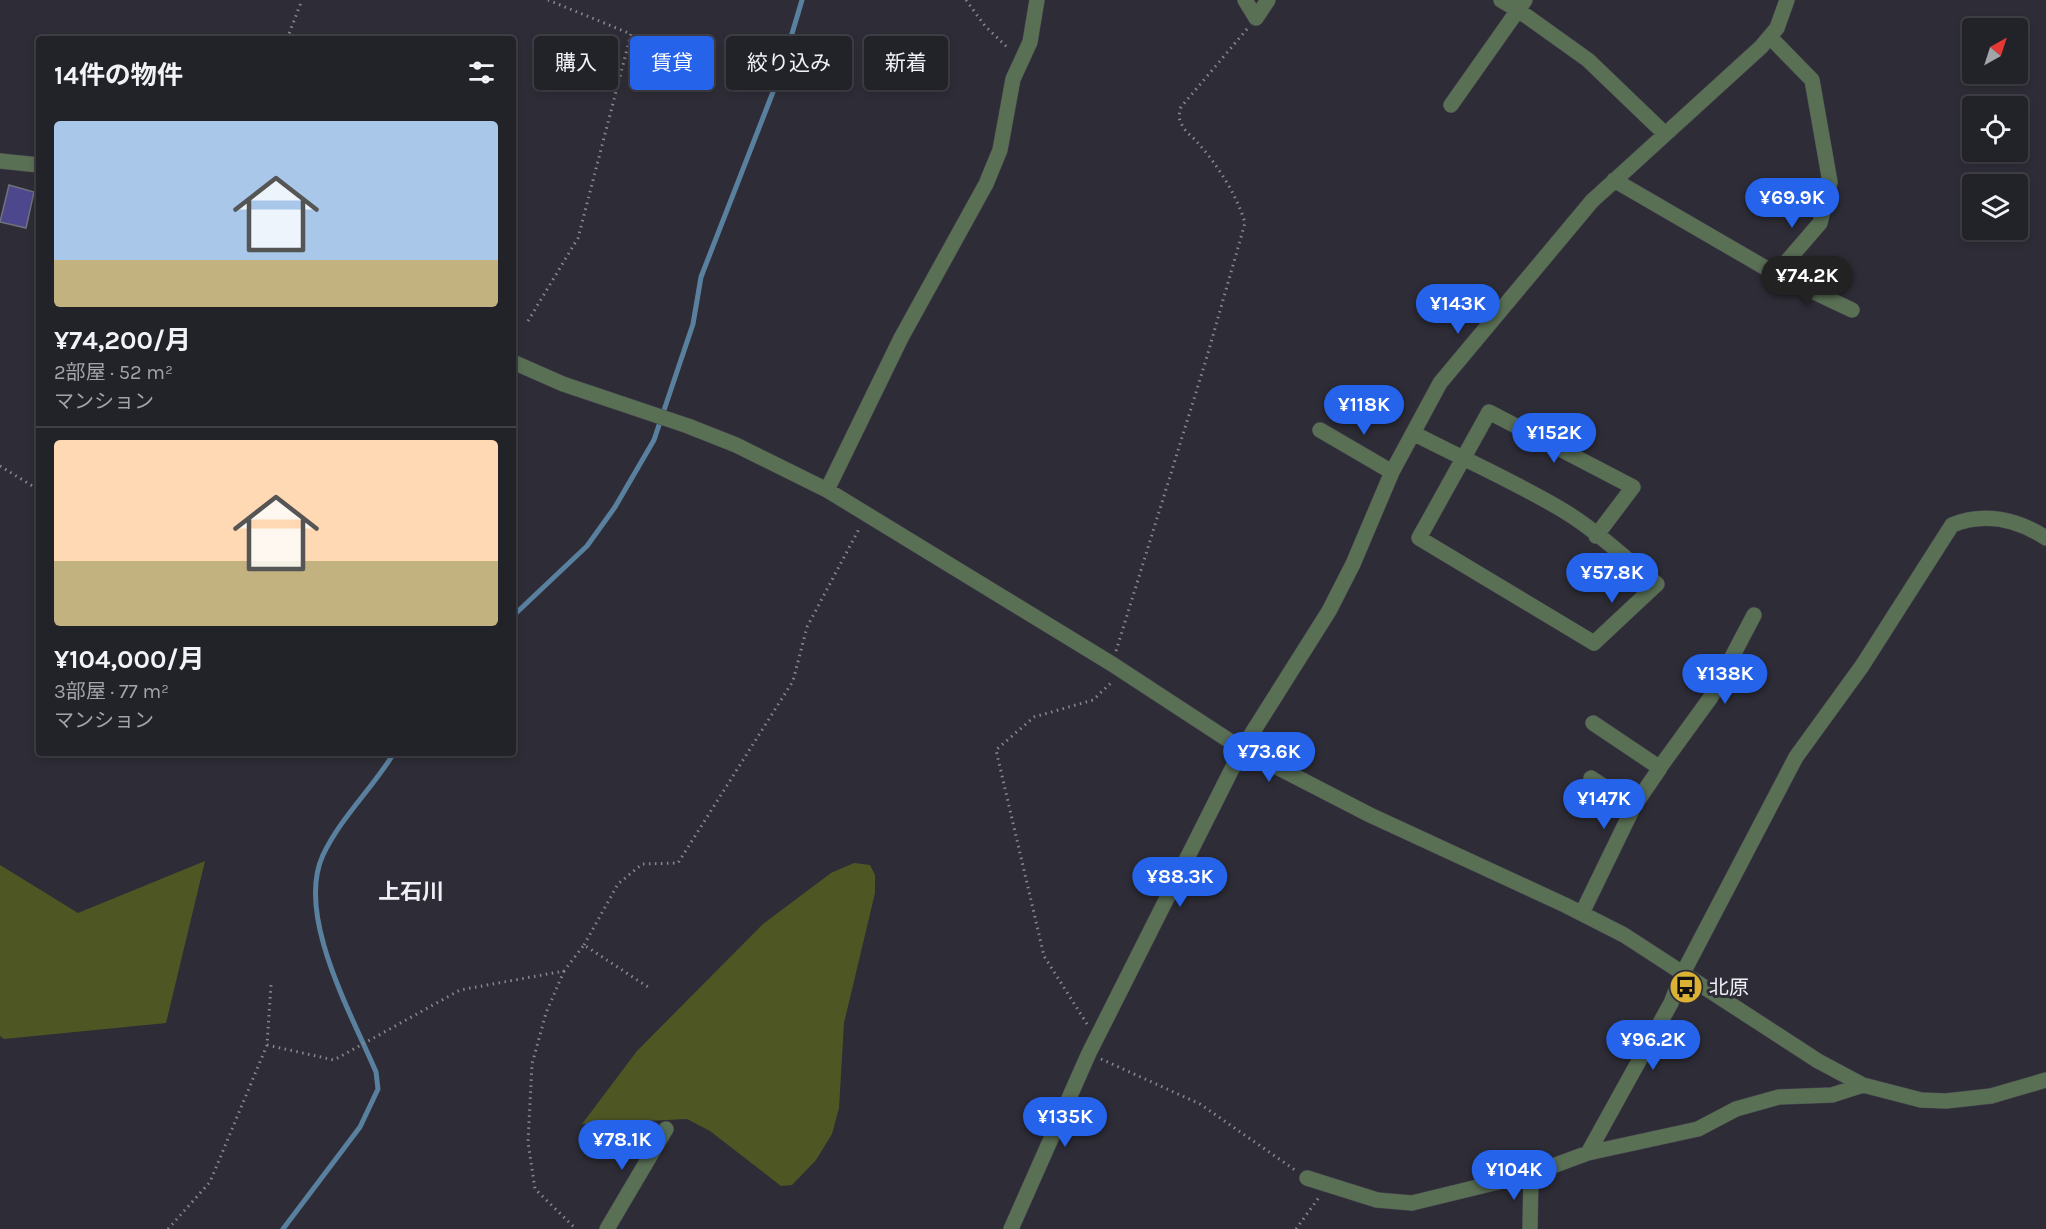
<!DOCTYPE html>
<html lang="ja">
<meta charset="utf-8">
<style>
body{margin:0;font-family:Karla,"Noto Sans JP",sans-serif;background:#2a2a31;color:#f1f3f6;height:100vh;display:flex;flex-direction:column;font-size:22px;white-space:nowrap}
*{box-sizing:border-box;margin:0}
p{font-size:20px;color:#a2a4a8}
.icon{flex:none;width:33px;height:33px;fill:none;stroke:currentColor;stroke-width:2;stroke-linecap:round;stroke-linejoin:round}
.map{position:relative;flex:1;overflow:hidden}
.panel{position:absolute;left:36px;top:36px;width:480px;height:720px;display:flex;flex-direction:column;background:#222229;border-radius:6px;box-shadow:0 3px 9px #0003,0 0 0 2px #3f3f46}
.panel>*{flex:none}
.banner{position:absolute;left:534px;top:36px;width:570px;height:54px;display:flex;gap:12px}
.needle{width:39px;rotate:39deg}
.controls{position:absolute;left:1962px;top:18px;display:grid;gap:12px}
.controls a{display:grid;place-items:center;width:66px;height:66px;border-radius:6px;background:#222229;box-shadow:0 3px 9px #0003,0 0 0 2px #3f3f46;font-size:30px}
.price{position:absolute;translate:-50% -51px;padding:0 14px;border-radius:21px;background:#2563eb;color:#fff;font-size:20px;line-height:39px;filter:drop-shadow(0 2px 3px #0008)}
.price::after{content:'';position:absolute;left:50%;top:36px;width:18px;height:14px;margin-left:-9px;background:inherit;clip-path:polygon(0 0,100% 0,50% 100%)}
.price.current{background:#222;color:#fff}
ul{padding:0;list-style:none}
li{display:grid;align-content:center;gap:12px;height:318px;padding:0 18px}
li+li{border-top:2px solid #3f3f46}
li span{display:grid;place-items:center;height:186px;border-radius:6px;color:#555}
li>.icon{margin-inline-start:auto}
span .icon{width:108px;height:108px;fill:#fffc;stroke-width:1}
li b{font-size:26px}
h2{display:flex;justify-content:space-between;align-items:center;height:72px;padding:0 18px;font-size:26px}
.pill{padding:0 21px;border-radius:6px;background:#222229;box-shadow:0 3px 9px #0003,0 0 0 2px #3f3f46;font-size:21px;line-height:54px}
.pill.current{background:#2563eb;color:#fff}
.map>svg:first-child{display:block}
</style>
<div class="map">
<svg width="2046" height="1229" viewBox="0 0 2046 1229">
<rect width="100%" height="100%" fill="#2e2d37"/>
<path fill="#4e5724" d="M 205,861 L 166,1023 L 4,1039 L 0,1036 L 0,865 L 78,913 Z
M 854,863 L 870,865 L 875,875 L 875,893 L 844,1023 L 839,1108 L 832,1134 L 816,1160 L 792,1185 L 781,1186 L 710,1131 L 687,1119 L 582,1124 L 637,1051 L 763,924 L 831,873 Z"/>
<g fill="none" stroke-linecap="round" stroke-linejoin="round">
<path stroke="#5a809f" stroke-width="5" d="M 513,616 L 587,546 L 615,507 L 654,440 L 693,324 L 701,277 L 780,74 L 802,0
M 283,1229 L 360,1127 L 378,1089 L 376,1072 C 352,1015 295,915 323,855 C 341,817 372,789 394,753"/>
</g>
<path fill="#4d488d" stroke="#70717c" stroke-width="1.5" d="M 9,185 L 34,192 L 26,228 L 0,222 Z"/>
<g fill="none" stroke-linecap="round" stroke-linejoin="round">
<g stroke="#494852" stroke-width="16">
<path id="minor" d="M 1245,0 L 1256,18 L 1268,0
M 1501,0 L 1518,10 L 1525,0
M 1451,105 L 1518,10 L 1588,60 L 1664,133
M 0,161 L 39,165
M 1614,180 L 1776,274 L 1820,223 L 1830,182 L 1812,80 L 1770,37
M 1776,274 L 1852,310
M 513,362 L 563,384 L 688,426 L 736,445 L 827,490 L 1112,664 L 1242,749 L 1370,815 L 1565,905 L 1624,935 L 1818,1061 L 1863,1085 L 1921,1100 L 1946,1101 L 1991,1096 L 2046,1080
M 1320,430 L 1392,472
M 1413,433 C 1463,459 1516,482 1564,511 C 1597,531 1627,560 1657,584 L 1594,643 L 1419,538 L 1489,412 L 1633,487 L 1596,536
M 827,490 L 901,338 L 986,184 L 1000,150 L 1013,79 L 1030,42 L 1037,0
M 1658,770 L 1711,697 L 1754,615
M 1591,778 L 1634,806
M 1582,913 L 1634,806 L 1660,768 L 1593,723
M 1588,1153 L 1671,1003 L 1683,973 L 1796,757 L 1862,666 L 1952,525 C 1984,512 2017,519 2046,538
M 1307,1178 L 1377,1200 L 1412,1203 L 1531,1174 L 1588,1153 L 1698,1129 L 1736,1109 L 1779,1097 L 1832,1095 L 1863,1085
M 607,1229 L 666,1129
M 1011,1229 L 1089,1053 L 1242,749 L 1329,611 L 1353,564 L 1392,472 L 1440,383 L 1592,201 L 1761,47 L 1777,28 L 1787,0
M 1530,1229 L 1531,1174"/>
</g>
<path stroke="#888790" stroke-width="3" stroke-dasharray="1.5 4.5" stroke-linecap="butt" d="M 966,0 L 985,26 L 1009,49
M 287,39 L 302,0
M 528,321 L 578,238 L 631,34 L 548,0
M 0,466 L 39,490
M 1116,651 L 1206,360 L 1245,223 C 1237,195 1217,164 1197,142 C 1192,136 1185,132 1182,125 C 1178,118 1179,114 1181,107 L 1247,29
M 584,945 L 618,884 L 642,864 L 678,863 L 793,681 L 807,627 L 860,527
M 564,971 L 546,1013 L 532,1064 L 528,1142 L 535,1189 L 576,1229
M 1087,1024 L 1044,956 L 996,750 L 1034,717 L 1093,700 L 1113,681
M 267,1045 L 334,1060 L 460,990 L 564,971 L 584,945 L 651,989
M 1101,1059 L 1200,1104 L 1295,1170
M 168,1229 L 210,1182 L 267,1045 L 271,985
M 1296,1229 L 1320,1196"/>
<use href="#minor" stroke="#5a7055" stroke-width="15"/>
</g>
<defs>
<g id="bus-disc" transform="scale(1.725)"><circle r="9.5" fill="#dbb233" stroke="#2e2d37"/><path d="M-5-6H5V4H4V6H2V4H-2V6H-4V4H-5ZM-3.5-4V0h7V-4ZM-3.5 1.2v1.5H-2V1.2ZM2 1.2v1.5H3.5V1.2Z" fill="#111"/></g>
</defs>
<g fill-rule="evenodd">
<use href="#bus-disc" x="1686" y="987"/>
</g>
<g text-anchor="middle" dominant-baseline="central" stroke-width="6" stroke-linejoin="round" paint-order="stroke">
<g font-size="20" fill="#f0eff6" stroke="#2e2d37" text-anchor="start">
<text x="1709" y="987">北原</text>
</g>
<g font-size="22" font-weight="bold" fill="#f0eff6" stroke="#2e2d37">
<text x="411" y="892">上石川</text>
</g>
</g>
</svg>
<div class="controls">
<a><svg class="needle" viewBox="-14 -14 28 28"><path d="M0-13l5 13h-10z" fill="#e53935"/><path d="M0 13l5-13h-10z" fill="#a2a4a8"/></svg></a>
<a><svg class="icon" aria-label="locate" viewBox="0 0 24 24"><circle cx="12" cy="12" r="6"/><path d="M12 2v4M12 18v4M2 12h4M18 12h4"/></svg></a>
<a><svg class="icon" aria-label="layers" viewBox="0 0 24 24"><path d="M12 4l9 5-9 5-9-5zM3 14l9 5 9-5"/></svg></a>
</div>
<b class="price" style="left:1792px;top:229px">¥69.9K</b>
<b class="price current" style="left:1807px;top:307px">¥74.2K</b>
<b class="price" style="left:1458px;top:335px">¥143K</b>
<b class="price" style="left:1364px;top:436px">¥118K</b>
<b class="price" style="left:1554px;top:464px">¥152K</b>
<b class="price" style="left:1612px;top:604px">¥57.8K</b>
<b class="price" style="left:1725px;top:705px">¥138K</b>
<b class="price" style="left:1269px;top:783px">¥73.6K</b>
<b class="price" style="left:1604px;top:830px">¥147K</b>
<b class="price" style="left:1180px;top:908px">¥88.3K</b>
<b class="price" style="left:1653px;top:1071px">¥96.2K</b>
<b class="price" style="left:1065px;top:1148px">¥135K</b>
<b class="price" style="left:622px;top:1171px">¥78.1K</b>
<b class="price" style="left:1514px;top:1201px">¥104K</b>
<div class="banner">
<a class="pill">購入</a>
<a class="pill current">賃貸</a>
<a class="pill">絞り込み</a>
<a class="pill">新着</a>
</div>
<section class="panel">
<h2>14件の物件<svg class="icon" aria-label="filters" viewBox="0 0 24 24"><path d="M4 7h16M4 17h16"/><circle cx="9" cy="7" r="2"/><circle cx="15" cy="17" r="2"/></svg></h2>
<ul>
<li><span style="background:linear-gradient(#a9c7e8 75%,#c2b280 0)"><svg class="icon" aria-label="home" viewBox="0 0 24 24"><path d="M3 11l9-7 9 7M6 9v11h12V9"/></svg></span><div><b>¥74,200/月</b><p>2部屋 · 52 m²</p><p>マンション</p></div></li>
<li><span style="background:linear-gradient(#ffd9b3 65%,#c2b280 0)"><svg class="icon" aria-label="home" viewBox="0 0 24 24"><path d="M3 11l9-7 9 7M6 9v11h12V9"/></svg></span><div><b>¥104,000/月</b><p>3部屋 · 77 m²</p><p>マンション</p></div></li>
</ul>
</section>
</div>
